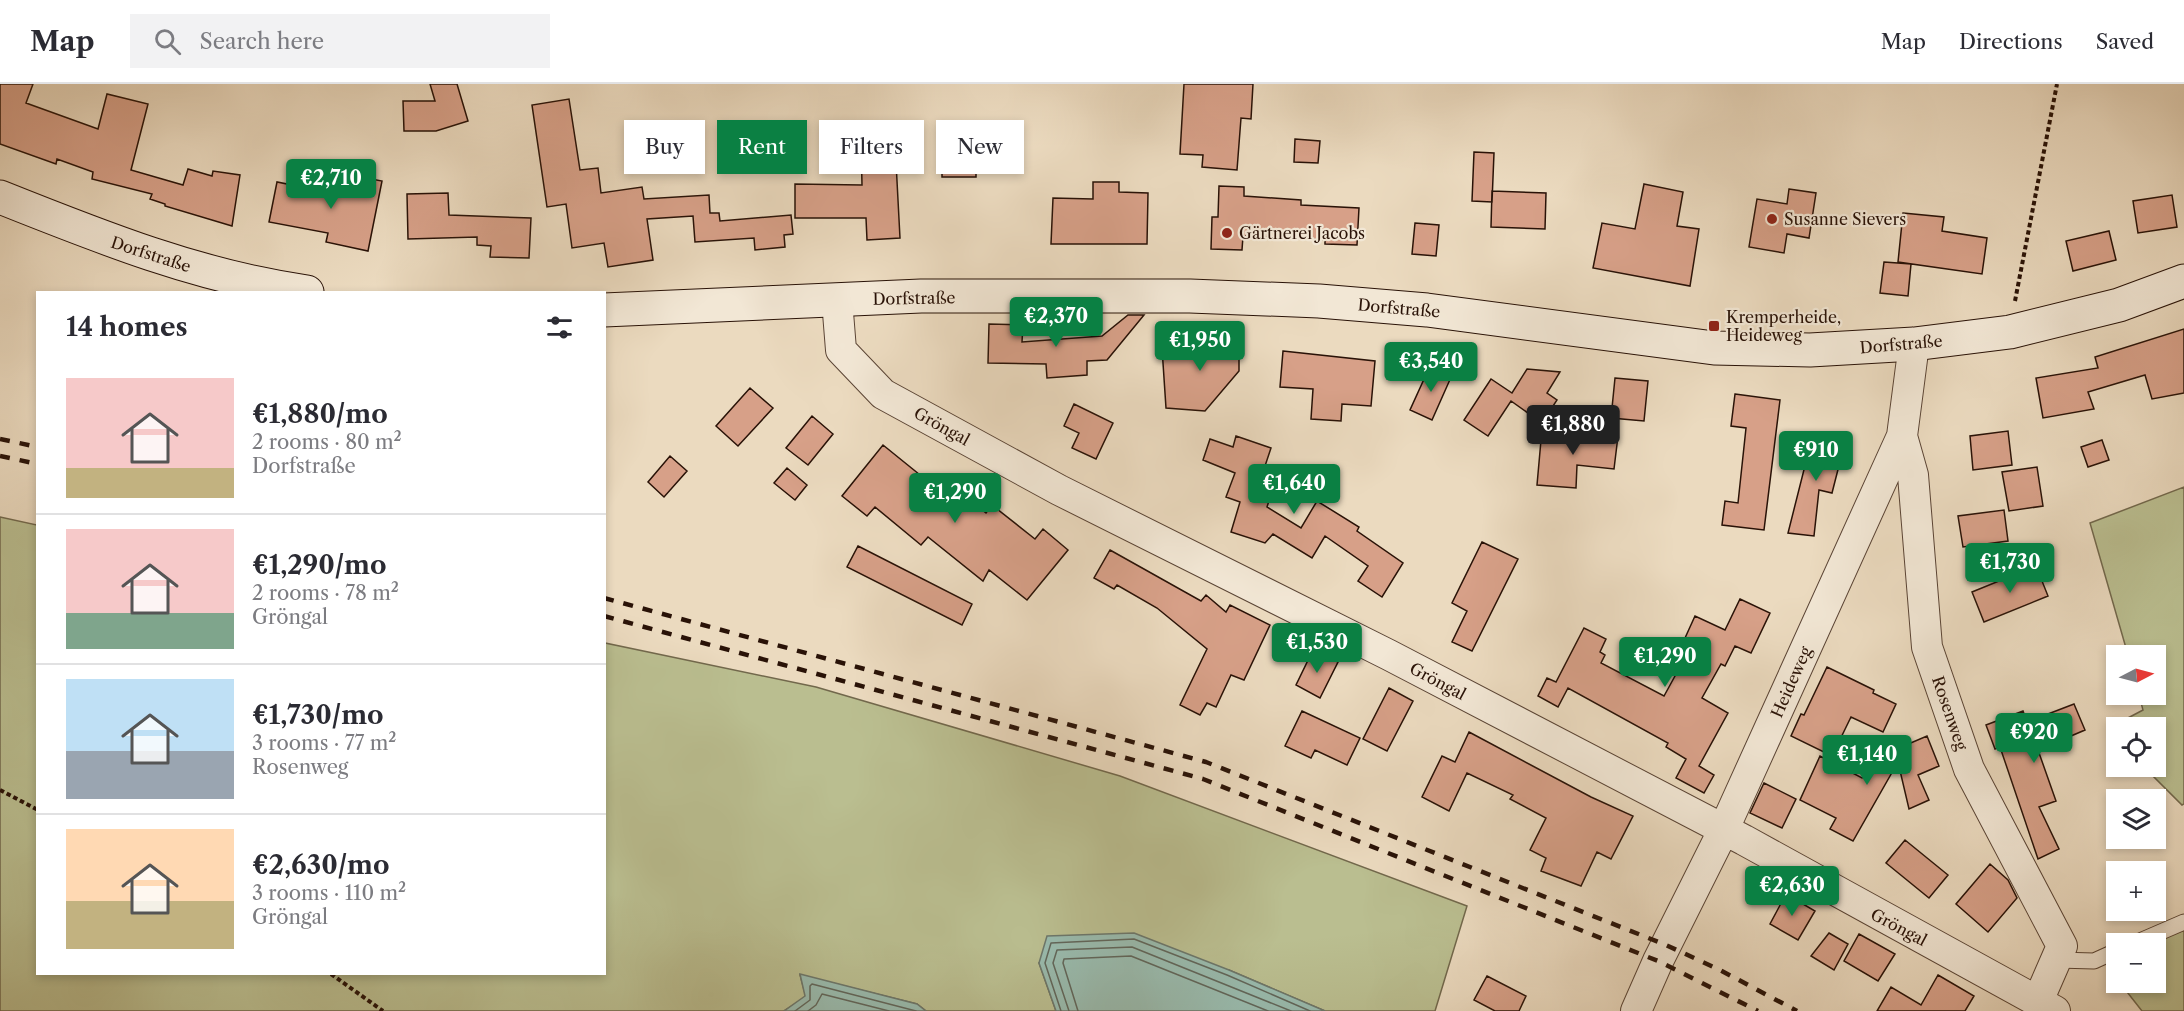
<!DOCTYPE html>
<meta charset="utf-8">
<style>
body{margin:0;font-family:"Libre Caslon Text",serif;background:#f2f2f3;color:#2b2b33;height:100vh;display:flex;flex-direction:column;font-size:22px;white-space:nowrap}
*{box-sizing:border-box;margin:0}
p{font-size:20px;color:#7c7c81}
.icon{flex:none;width:33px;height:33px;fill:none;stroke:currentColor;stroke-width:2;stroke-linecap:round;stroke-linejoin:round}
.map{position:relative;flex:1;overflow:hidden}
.panel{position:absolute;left:36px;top:207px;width:570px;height:684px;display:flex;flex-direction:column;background:#fff;border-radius:0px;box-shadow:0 3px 9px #0003}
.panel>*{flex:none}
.banner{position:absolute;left:624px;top:36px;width:570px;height:54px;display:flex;gap:12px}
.needle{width:39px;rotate:84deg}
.fabs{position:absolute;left:2106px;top:561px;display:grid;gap:12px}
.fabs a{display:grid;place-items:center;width:60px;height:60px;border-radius:0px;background:#fff;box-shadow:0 3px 9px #0003;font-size:30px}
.price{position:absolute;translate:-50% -51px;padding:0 14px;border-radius:6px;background:#0b8043;color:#fff;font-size:20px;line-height:39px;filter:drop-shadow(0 2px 3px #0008)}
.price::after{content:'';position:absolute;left:50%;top:36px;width:18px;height:14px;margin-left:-9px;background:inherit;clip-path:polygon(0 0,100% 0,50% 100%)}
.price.current{background:#222;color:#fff}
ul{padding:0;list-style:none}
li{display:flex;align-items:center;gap:18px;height:150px;padding:0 30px}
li+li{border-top:2px solid #e1e1e2}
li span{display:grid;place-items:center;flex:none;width:168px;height:120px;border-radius:0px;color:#555}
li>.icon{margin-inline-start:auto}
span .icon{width:72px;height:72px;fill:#fffc;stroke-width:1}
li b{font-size:26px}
h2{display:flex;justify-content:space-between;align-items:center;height:72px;padding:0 30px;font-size:26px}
.pill{padding:0 21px;border-radius:0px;background:#fff;box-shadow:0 3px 9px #0003;font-size:21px;line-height:54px}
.pill.current{background:#0b8043;color:#fff}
header{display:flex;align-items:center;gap:36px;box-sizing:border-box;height:84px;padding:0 30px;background:#fff;border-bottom:2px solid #e1e1e2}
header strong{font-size:28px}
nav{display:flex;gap:33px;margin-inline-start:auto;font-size:21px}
.search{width:420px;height:54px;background:#f2f2f3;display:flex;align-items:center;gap:15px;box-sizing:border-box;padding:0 21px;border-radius:0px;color:#7c7c81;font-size:22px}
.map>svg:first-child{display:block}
</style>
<header>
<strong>Map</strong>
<div class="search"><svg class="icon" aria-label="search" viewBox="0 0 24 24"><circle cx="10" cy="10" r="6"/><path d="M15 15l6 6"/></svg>Search here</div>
<nav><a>Map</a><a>Directions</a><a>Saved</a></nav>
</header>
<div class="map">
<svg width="2184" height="927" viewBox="0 0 2184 927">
<rect width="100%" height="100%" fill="#ebdabf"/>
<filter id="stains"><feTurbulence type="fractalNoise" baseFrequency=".00333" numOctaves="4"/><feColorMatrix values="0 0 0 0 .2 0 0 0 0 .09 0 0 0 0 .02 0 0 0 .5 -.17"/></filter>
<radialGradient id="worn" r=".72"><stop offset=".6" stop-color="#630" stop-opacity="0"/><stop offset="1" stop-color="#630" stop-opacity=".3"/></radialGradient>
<path fill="#babe90" stroke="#72684c" stroke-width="1.5" d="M 2184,403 L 2184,720 L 2182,721 L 2144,683 L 2156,682 L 2156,644 L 2116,644 L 2116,655 L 2107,645 L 2143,626 L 2139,611 L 2156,610 L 2156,572 L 2128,571 L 2090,439 Z
M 0,433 L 37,441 L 38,890 L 604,890 L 605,559 L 816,603 L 1120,692 L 1467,822 L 1435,927 L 1325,927 L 1229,886 L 1039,879 L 1056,927 L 926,927 L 917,920 L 800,891 L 806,913 L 784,927 L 0,927 Z
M 2184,846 L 2184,927 L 2142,927 L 2120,899 L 2156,898 L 2156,860 L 2151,859 Z"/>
<path fill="#99bbae" stroke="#6c776b" stroke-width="1.5" d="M 1134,849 L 1229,886 L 1325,927 L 1056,927 L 1039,879 L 1047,852 Z
M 800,890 L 917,920 L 926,927 L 784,927 L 805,912 Z"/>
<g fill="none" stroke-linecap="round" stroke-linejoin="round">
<path stroke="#61665a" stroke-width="1.5" d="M 795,927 L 810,916 L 810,902 L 812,900 L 916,927
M 808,927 L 816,921 L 822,910 L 889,927
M 1061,927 L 1045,879 L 1051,859 L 1134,855 L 1227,891 L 1310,927
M 1069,927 L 1053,879 L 1057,866 L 1132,863 L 1291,927
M 1078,927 L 1063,879 L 1064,875 L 1131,872 L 1268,927"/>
</g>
<path fill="#d7a088" stroke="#291207" stroke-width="1.5" d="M 0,0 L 33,0 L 26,19 L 98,45 L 107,10 L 148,20 L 131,86 L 183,101 L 188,85 L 212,92 L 213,87 L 240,91 L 232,142 L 165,122 L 165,120 L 150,115 L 152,110 L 92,95 L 93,88 L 57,75 L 56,80 L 0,60 Z
M 430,0 L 457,0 L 468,37 L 436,47 L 404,47 L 403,17 L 435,17 Z
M 1184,0 L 1253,0 L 1251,35 L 1241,34 L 1237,86 L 1202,83 L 1203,71 L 1180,70 Z
M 569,15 L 580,86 L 598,84 L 601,109 L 642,103 L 644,115 L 709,111 L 710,129 L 719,129 L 720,137 L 791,131 L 793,150 L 784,151 L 785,163 L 755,166 L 754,154 L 695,158 L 693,132 L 647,135 L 653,176 L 608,183 L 604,159 L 572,164 L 566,120 L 547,123 L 532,21 Z
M 666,40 L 674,67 L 655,73 L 647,46 Z
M 942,51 L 976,51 L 976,93 L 942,93 Z
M 892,54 L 893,78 L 896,78 L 900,154 L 867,156 L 866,134 L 795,134 L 795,100 L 862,101 L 861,55 Z
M 1295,55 L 1320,57 L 1318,79 L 1294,78 Z
M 1474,68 L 1494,69 L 1492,118 L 1472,117 Z
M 340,89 L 382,97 L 368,167 L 326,158 L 328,149 L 269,138 L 277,98 L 336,110 Z
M 1093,98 L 1119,98 L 1119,108 L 1148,109 L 1147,160 L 1051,160 L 1053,114 L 1093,115 Z
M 1644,100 L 1683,108 L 1677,142 L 1699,145 L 1690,202 L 1593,184 L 1602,139 L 1635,145 Z
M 1219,102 L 1244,103 L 1244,112 L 1301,116 L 1301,121 L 1359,124 L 1357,161 L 1325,160 L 1325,156 L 1243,152 L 1242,166 L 1211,165 L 1212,133 L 1218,133 Z
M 1789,105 L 1816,109 L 1809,154 L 1787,150 L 1784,169 L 1749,163 L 1757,115 L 1787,120 Z
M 1492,107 L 1546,109 L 1545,145 L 1491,143 Z
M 448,109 L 449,131 L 531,134 L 529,174 L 490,173 L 491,162 L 477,161 L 477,153 L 408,155 L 407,110 Z
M 2172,111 L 2177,143 L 2138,149 L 2133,117 Z
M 1903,129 L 1944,133 L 1942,147 L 1987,154 L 1982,190 L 1898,178 Z
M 1415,139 L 1439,141 L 1436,172 L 1412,170 Z
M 2109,147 L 2116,176 L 2073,187 L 2066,157 Z
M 1884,178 L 1911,180 L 1908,212 L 1880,209 Z
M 1128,231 L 1144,231 L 1107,276 L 1087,277 L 1087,291 L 1047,294 L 1046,280 L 988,279 L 989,240 L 1023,241 L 1022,258 L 1102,252 Z
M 2184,245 L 2184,309 L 2152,315 L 2145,291 L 2088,308 L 2094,325 L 2043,334 L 2036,294 L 2098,284 L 2095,273 Z
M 1204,250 L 1239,250 L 1239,287 L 1205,327 L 1166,324 L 1162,264 L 1205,264 Z
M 1283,267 L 1375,277 L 1371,322 L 1342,320 L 1341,337 L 1311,335 L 1313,305 L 1280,303 Z
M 1430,282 L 1452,291 L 1432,336 L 1410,326 Z
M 1527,285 L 1560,288 L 1547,309 L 1557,316 L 1542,339 L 1511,317 L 1488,352 L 1464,336 L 1491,295 L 1512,309 Z
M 1615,294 L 1648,297 L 1644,337 L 1611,334 Z
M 750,304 L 773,324 L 738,362 L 716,342 Z
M 1735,310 L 1780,316 L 1764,446 L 1722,441 L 1725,417 L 1738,419 L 1746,344 L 1731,342 Z
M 1074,320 L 1113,339 L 1096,375 L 1072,364 L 1079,349 L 1064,342 Z
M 812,332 L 833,350 L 808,381 L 786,364 Z
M 1542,345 L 1618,352 L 1614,385 L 1577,381 L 1576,404 L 1537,401 Z
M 2008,347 L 2012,381 L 1973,386 L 1970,352 Z
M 1813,350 L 1845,358 L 1832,409 L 1819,406 L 1814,452 L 1788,449 Z
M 1236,352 L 1271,364 L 1261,394 L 1275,398 L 1267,423 L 1301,444 L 1317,417 L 1359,443 L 1357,447 L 1403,479 L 1382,513 L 1358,497 L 1368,482 L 1325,452 L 1312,474 L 1273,450 L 1265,459 L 1231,448 L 1240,418 L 1226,413 L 1235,389 L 1203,376 L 1210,355 L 1233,363 Z
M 2102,356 L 2109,376 L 2088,383 L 2081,363 Z
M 883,361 L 930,399 L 938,390 L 986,429 L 992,421 L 1035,455 L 1043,445 L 1068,466 L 1027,516 L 989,486 L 983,497 L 928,453 L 921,461 L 875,423 L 867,432 L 842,412 Z
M 670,372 L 687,387 L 664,413 L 648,398 Z
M 2037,383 L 2043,422 L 2009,427 L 2002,388 Z
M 787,384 L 807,401 L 795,416 L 774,399 Z
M 2004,426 L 2008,457 L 1963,463 L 1958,432 Z
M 1482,458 L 1518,475 L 1472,567 L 1452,558 L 1467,527 L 1452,519 Z
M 858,462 L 972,520 L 962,541 L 847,483 Z
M 1110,466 L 1201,517 L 1206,511 L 1226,528 L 1230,521 L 1270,541 L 1244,596 L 1231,591 L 1216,623 L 1207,619 L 1200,631 L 1180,621 L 1207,565 L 1157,524 L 1117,501 L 1114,505 L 1094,494 Z
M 2036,482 L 2048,512 L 1984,538 L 1972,508 Z
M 1740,515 L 1770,529 L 1751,569 L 1735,562 L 1725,582 L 1721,580 L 1702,614 L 1728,629 L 1699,682 L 1714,691 L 1704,709 L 1676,694 L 1686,675 L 1666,663 L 1668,659 L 1568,604 L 1558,623 L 1538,612 L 1547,594 L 1556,598 L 1584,544 L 1606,555 L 1600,568 L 1605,571 L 1601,579 L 1664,612 L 1692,561 L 1685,554 L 1695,532 L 1725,546 Z
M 1313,566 L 1338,578 L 1320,614 L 1296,601 Z
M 1827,583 L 1874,606 L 1873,609 L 1896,620 L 1883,648 L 1851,633 L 1832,672 L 1791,652 L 1801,630 L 1804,631 Z
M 1389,604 L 1413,617 L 1387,667 L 1363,655 Z
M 2074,620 L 2085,646 L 2038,666 L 2056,717 L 2039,723 L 2059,765 L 2038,775 L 2000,663 L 1995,665 L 1986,641 L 2023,627 L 2027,638 Z
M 1302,627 L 1360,654 L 1347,681 L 1315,666 L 1311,674 L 1285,662 Z
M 1469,648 L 1591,713 L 1633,732 L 1611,775 L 1597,768 L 1581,802 L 1541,787 L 1546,774 L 1530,766 L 1546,734 L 1510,715 L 1513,711 L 1467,689 L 1449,727 L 1422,713 L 1442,672 L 1455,678 Z
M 1927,652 L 1939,682 L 1918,691 L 1929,716 L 1909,725 L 1898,678 L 1853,757 L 1830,745 L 1836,734 L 1800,716 L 1820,672 L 1862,694 L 1897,677 L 1893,658 L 1903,654 L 1906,661 Z
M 1764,699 L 1796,715 L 1782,744 L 1750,729 Z
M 1905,756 L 1948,791 L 1929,814 L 1886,779 Z
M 1990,780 L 2008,796 L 2017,814 L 1988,848 L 1956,820 Z
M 1786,810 L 1815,827 L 1798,856 L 1770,840 Z
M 1829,849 L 1848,860 L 1834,886 L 1811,872 Z
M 1859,850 L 1895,870 L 1878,897 L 1844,877 Z
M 1938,891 L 1974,912 L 1965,927 L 1877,927 L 1891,903 L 1921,921 Z
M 1487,892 L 1526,912 L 1519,927 L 1495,927 L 1474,916 Z"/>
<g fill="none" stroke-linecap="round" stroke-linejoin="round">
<g stroke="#5a4435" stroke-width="17">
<path id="lane" d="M 2133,860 L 2184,838
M 2057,876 L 2094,877 L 2116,867"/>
</g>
<g stroke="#5a4435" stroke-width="32">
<path id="street" d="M 837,216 L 841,266 L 883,310 L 1059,406 L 1389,571 L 1744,756 L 2055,927
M 1902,352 L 1913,391 L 1927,563 L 1969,685 L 2062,862 L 2038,917
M 1636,927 L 1658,877 L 1723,747 L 1902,352 L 1914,260"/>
</g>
<g stroke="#291207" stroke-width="35">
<path id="secondary" d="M 0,113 C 100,153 200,193 307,208
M 604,226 L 921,212 L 1190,212 L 1319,217 L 1427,226 L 1714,264 L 1810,266 L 1914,260 L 2010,248 L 2119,221 L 2184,197"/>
</g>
<path stroke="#291207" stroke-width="4" stroke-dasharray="4.5 3" stroke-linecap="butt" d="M 2015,217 L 2057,0
M 0,706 L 38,726
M 331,890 L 383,927"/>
<use href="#lane" stroke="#f2e7d5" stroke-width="15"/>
<use href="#street" stroke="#f2e7d5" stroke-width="30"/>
<use href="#secondary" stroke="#f2e7d5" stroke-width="33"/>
<path stroke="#291207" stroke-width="4.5" stroke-dasharray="10 10" stroke-linecap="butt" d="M 0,355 L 38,363
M 0,372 L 38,380
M 604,514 L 1206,678 L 1666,861 L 1720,886 L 1797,927
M 604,532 L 1203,695 L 1658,877 L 1758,927"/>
</g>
<g fill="#8f2418" stroke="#f2e7d5" stroke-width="2">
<circle cx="1772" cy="135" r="6"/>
<circle cx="1227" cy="149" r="6"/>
<rect x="1708" y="236" width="12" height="12" rx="3"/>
</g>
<g text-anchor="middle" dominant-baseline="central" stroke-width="4.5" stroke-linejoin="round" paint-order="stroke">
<g font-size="16" fill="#291207" stroke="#f2e7d5" text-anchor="start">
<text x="1784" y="135">Susanne Sievers</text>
<text x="1239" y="149">Gärtnerei Jacobs</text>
<text x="1726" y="233">Kremperheide,<tspan x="1726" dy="18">Heideweg</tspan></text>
</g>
<g font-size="16" fill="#291207" stroke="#f2e7d5">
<text transform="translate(151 170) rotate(18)">Dorfstraße</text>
<text transform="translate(914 214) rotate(-1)">Dorfstraße</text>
<text transform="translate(1399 224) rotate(5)">Dorfstraße</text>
<text transform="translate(1901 260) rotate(-5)">Dorfstraße</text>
<text transform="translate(942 342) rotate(29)">Gröngal</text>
<text transform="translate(1438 597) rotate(28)">Gröngal</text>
<text transform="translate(1791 598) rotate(-66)">Heideweg</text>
<text transform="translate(1950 629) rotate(71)">Rosenweg</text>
<text transform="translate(1899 843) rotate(28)">Gröngal</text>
</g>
</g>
<rect width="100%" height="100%" filter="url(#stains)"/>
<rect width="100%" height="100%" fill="url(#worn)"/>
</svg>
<div class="fabs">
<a><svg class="needle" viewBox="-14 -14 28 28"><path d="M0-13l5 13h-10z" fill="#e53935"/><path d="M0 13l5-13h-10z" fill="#7c7c81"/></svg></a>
<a><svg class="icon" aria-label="locate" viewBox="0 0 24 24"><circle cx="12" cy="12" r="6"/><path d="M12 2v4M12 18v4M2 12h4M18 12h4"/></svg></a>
<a><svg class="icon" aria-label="layers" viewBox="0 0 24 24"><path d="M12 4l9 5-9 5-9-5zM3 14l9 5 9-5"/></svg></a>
<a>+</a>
<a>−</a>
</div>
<b class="price" style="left:331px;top:126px">€2,710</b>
<b class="price" style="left:1056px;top:264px">€2,370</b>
<b class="price" style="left:1200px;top:288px">€1,950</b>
<b class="price" style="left:1431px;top:309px">€3,540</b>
<b class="price current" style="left:1573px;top:372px">€1,880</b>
<b class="price" style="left:1816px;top:398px">€910</b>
<b class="price" style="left:1294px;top:431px">€1,640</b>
<b class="price" style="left:955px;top:440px">€1,290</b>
<b class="price" style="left:2010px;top:510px">€1,730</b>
<b class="price" style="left:1317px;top:590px">€1,530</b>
<b class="price" style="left:1665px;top:604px">€1,290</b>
<b class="price" style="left:2034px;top:680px">€920</b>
<b class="price" style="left:1867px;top:702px">€1,140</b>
<b class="price" style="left:1792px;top:833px">€2,630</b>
<div class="banner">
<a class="pill">Buy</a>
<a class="pill current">Rent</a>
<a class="pill">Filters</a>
<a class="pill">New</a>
</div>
<section class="panel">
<h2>14 homes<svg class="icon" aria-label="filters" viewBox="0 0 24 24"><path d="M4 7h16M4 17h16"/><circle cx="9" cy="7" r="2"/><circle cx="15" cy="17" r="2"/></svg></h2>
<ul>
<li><span style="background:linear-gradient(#f6c9c9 75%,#c2b280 0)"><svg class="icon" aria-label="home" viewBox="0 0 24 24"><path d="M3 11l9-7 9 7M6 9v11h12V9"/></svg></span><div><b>€1,880/mo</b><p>2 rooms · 80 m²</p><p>Dorfstraße</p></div></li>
<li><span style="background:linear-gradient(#f6c9c9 70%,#7fa58c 0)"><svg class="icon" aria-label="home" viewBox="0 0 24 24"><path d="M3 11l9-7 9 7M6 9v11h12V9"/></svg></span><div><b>€1,290/mo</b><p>2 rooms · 78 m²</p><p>Gröngal</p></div></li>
<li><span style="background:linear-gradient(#bfe0f5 60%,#9aa5b1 0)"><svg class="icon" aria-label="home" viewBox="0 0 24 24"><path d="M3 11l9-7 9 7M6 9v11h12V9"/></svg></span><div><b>€1,730/mo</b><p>3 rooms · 77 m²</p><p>Rosenweg</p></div></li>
<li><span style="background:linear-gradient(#ffd9b3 60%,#c2b280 0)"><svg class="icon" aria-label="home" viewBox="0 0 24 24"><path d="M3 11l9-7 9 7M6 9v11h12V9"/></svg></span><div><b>€2,630/mo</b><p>3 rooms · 110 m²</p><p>Gröngal</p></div></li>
</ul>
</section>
</div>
